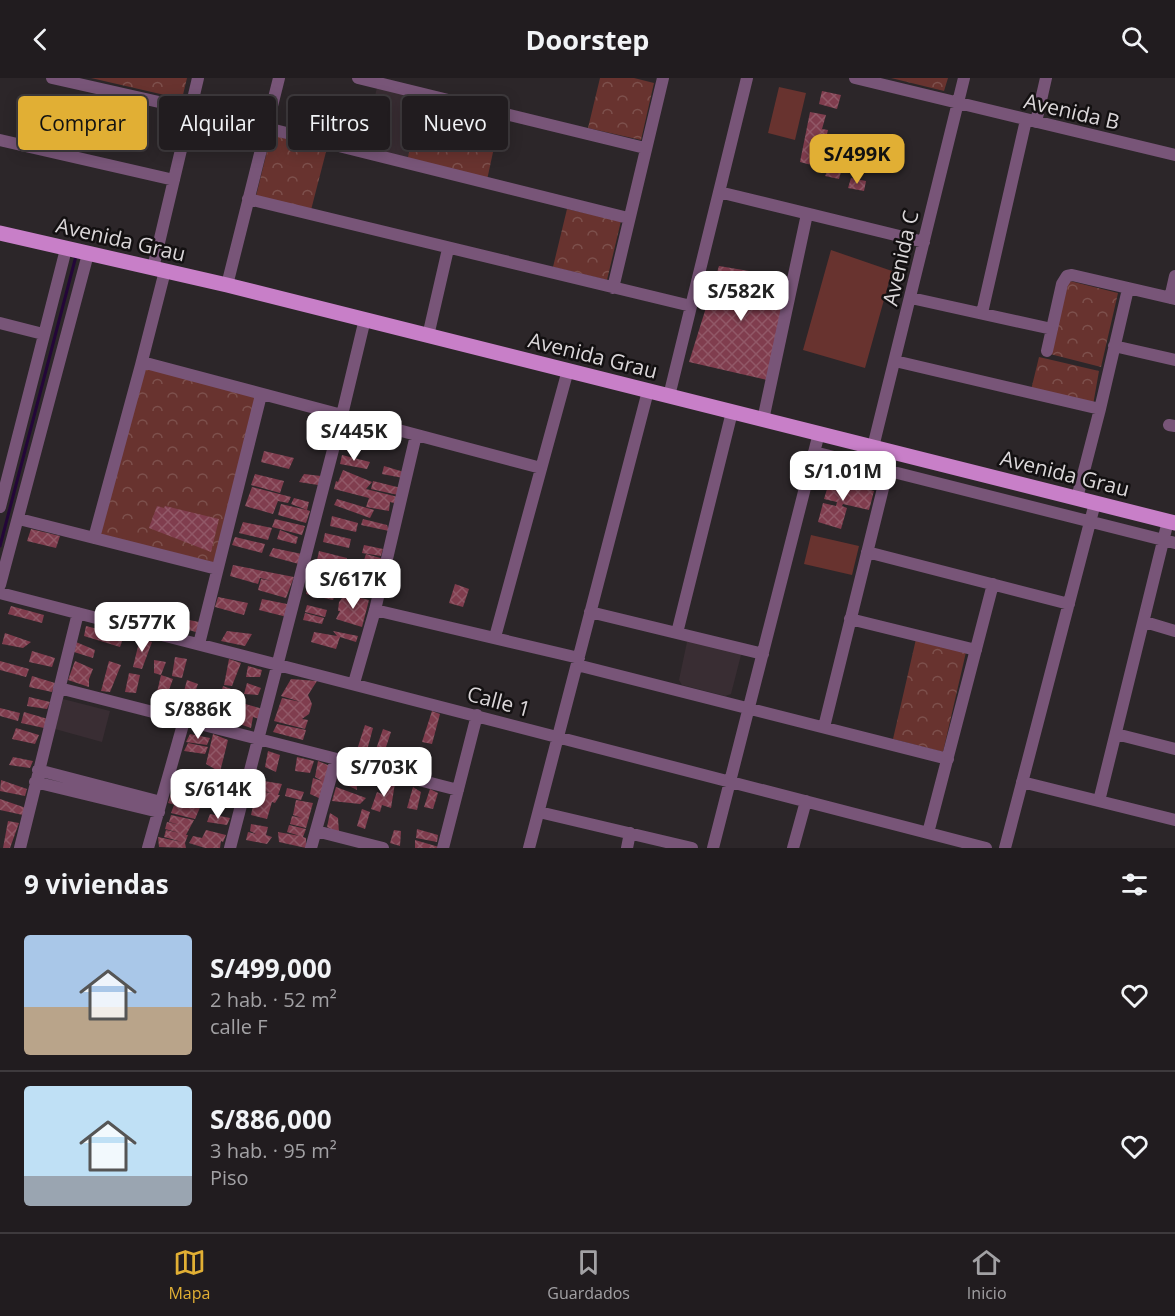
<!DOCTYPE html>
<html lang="es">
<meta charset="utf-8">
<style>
body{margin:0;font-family:"Open Sans",sans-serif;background:#292528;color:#f1f3f6;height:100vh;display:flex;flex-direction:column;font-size:22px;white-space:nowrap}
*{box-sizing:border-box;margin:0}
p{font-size:20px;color:#a2a1a4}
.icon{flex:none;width:33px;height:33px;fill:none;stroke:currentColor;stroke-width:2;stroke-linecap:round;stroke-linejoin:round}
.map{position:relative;height:770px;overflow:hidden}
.details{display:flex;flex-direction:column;background:#211c1f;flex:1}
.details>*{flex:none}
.banner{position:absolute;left:18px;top:18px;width:600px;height:54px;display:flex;gap:12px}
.price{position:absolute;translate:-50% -51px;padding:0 14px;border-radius:12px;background:#fff;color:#222;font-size:20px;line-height:39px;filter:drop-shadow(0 2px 3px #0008)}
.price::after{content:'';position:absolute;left:50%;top:36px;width:18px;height:14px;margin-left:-9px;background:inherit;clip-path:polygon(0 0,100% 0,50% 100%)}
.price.selected{background:#e1af34;color:#111}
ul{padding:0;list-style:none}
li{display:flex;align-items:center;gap:18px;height:150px;padding:0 24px}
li+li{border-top:2px solid #3e3a3d}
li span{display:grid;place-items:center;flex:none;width:168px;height:120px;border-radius:6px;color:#555}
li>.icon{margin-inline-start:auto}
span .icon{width:72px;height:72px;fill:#fffc;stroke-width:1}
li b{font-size:26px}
h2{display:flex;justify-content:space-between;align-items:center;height:72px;padding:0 24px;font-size:26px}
.tag{padding:0 21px;border-radius:6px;background:#211c1f;box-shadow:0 3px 15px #0003,0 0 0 2px #3e3a3d;font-size:21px;line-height:54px}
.tag.selected{background:#e1af34;color:#111}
header{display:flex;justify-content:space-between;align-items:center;height:78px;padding:0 24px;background:#211c1f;font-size:27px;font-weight:700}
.tab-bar{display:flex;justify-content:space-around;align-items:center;height:84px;border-top:2px solid #3e3a3d;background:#211c1f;font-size:16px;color:#a2a1a4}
.tab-bar a{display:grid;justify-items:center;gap:3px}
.tab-bar .selected{color:#e1af34}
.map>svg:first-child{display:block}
</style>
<header><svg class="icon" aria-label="back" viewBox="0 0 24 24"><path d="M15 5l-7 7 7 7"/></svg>Doorstep<svg class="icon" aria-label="search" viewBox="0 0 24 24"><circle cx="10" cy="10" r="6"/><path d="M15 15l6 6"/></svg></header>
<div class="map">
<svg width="1175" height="770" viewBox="0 0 1175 770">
<defs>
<pattern id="forest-crowns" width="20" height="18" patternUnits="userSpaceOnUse" patternTransform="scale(1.5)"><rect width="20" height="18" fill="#68332f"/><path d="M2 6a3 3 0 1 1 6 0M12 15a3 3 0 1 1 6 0" fill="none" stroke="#7d504c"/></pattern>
<pattern id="building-cross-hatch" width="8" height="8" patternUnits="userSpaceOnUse" patternTransform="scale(1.5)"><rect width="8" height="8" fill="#803d4e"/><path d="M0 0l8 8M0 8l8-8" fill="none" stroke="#915867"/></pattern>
</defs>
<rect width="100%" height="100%" fill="#2c2629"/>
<path fill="#392d33" d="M 378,5 L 423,16 L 407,83 L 363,71 Z
M 692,560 L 742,573 L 731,616 L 725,618 L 682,607 L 679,602 L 687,564 Z
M 63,621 L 110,633 L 102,664 L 55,651 Z"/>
<path fill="#68332f" d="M 779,9 L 806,15 L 795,62 L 768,55 Z
M 831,172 L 892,193 L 865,290 L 803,272 Z
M 811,457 L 859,468 L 852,497 L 804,486 Z"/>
<path fill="url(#forest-crowns)" d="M 91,0 L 187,0 L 182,21 Z
M 600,0 L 634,0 L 654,5 L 641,62 L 588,50 Z
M 891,0 L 948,0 L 944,13 Z
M 423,16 L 501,37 L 487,102 L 407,83 Z
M 271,57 L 327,70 L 311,132 L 256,118 Z
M 567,131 L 621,143 L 607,202 L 553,189 Z
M 1066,202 L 1118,215 L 1101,289 L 1050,276 Z
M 1039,279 L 1099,293 L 1093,327 L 1031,312 Z
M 141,287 L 260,321 L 215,485 L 99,456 Z
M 916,561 L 966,574 L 943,674 L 893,661 Z"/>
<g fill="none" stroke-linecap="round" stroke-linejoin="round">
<path stroke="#240639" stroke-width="3" d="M 0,468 L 76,178"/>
</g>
<path fill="url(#building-cross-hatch)" d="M 822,13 L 841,17 L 837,31 L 819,26 Z
M 810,34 L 826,37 L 822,51 L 828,52 L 819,89 L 800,84 Z
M 828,91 L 841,94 L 839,101 L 825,98 Z
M 851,100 L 866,103 L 864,113 L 848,110 Z
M 719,188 L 790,200 L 767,302 L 689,284 Z
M 264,373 L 294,380 L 289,391 L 261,384 Z
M 342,377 L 370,384 L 367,391 L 340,386 Z
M 384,388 L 404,394 L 403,400 L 382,396 Z
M 343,392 L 372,404 L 366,411 L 398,419 L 394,425 L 390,424 L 389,433 L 366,429 L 369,420 L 334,411 L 336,403 L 338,404 Z
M 255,396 L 284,403 L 280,415 L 251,407 Z
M 304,396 L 321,398 L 318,407 L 299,404 Z
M 830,401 L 874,413 L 869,432 L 843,426 L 842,428 L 847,430 L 841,451 L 818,444 L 823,425 L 836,428 L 837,424 L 824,421 Z
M 373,403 L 401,410 L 398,417 L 371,411 Z
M 252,409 L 291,419 L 288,425 L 278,423 L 273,436 L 245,428 Z
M 294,420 L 309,424 L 307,432 L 310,433 L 306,445 L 278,437 L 281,426 L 307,432 L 291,426 Z
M 337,421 L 367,430 L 374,432 L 370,440 L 334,427 Z
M 157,428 L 164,430 L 165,428 L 219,441 L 211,474 L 149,450 Z
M 332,438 L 358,445 L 356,454 L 330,448 Z
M 275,441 L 305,448 L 302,457 L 272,449 Z
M 363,441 L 387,447 L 389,453 L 361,447 Z
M 243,444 L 272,450 L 268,462 L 239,455 Z
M 31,451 L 60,458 L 56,470 L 27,463 Z
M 280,452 L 298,459 L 296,466 L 277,461 Z
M 325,455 L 351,461 L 349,470 L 323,464 Z
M 235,459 L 265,466 L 262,475 L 232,467 Z
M 364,467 L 383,471 L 381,478 L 362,475 Z
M 273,470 L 302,476 L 299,486 L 269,478 Z
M 319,473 L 347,480 L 345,488 L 317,482 Z
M 366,476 L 384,481 L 380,486 L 364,482 Z
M 360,482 L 379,487 L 377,496 L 369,494 L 376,497 L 374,505 L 359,501 L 363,493 L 357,492 Z
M 233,487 L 294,499 L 286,520 L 258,512 L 261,501 L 272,503 L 260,500 L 258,506 L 230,498 Z
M 315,490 L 335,495 L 333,503 L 312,500 Z
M 345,498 L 373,506 L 371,514 L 343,508 Z
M 455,506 L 469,511 L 463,529 L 449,525 Z
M 308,508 L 336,515 L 333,522 L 306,516 Z
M 345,516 L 369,522 L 362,549 L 336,541 L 340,533 L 338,533 L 339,524 Z
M 218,519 L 248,525 L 244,537 L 215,529 Z
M 262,521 L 292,527 L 287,539 L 259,532 Z
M 307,527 L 327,532 L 325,539 L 305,534 Z
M 11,528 L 44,537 L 42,545 L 8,536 Z
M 305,535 L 324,540 L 322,546 L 303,542 Z
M 169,538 L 199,544 L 196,554 L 166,546 Z
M 86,548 L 124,558 L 120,569 L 84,558 Z
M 227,553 L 252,556 L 245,568 L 221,563 Z
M 333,553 L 358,558 L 356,564 L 340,559 L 336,571 L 311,564 L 314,554 L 337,558 Z
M 5,555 L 31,564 L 23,570 L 2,566 Z
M 140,560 L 152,564 L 142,591 L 133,589 Z
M 76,564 L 95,572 L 93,580 L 74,574 Z
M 32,573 L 55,580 L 52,589 L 29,584 Z
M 175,579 L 187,581 L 182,600 L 172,598 Z
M 229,581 L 241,585 L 232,608 L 224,607 Z
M 154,582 L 166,584 L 161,597 L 154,595 Z
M 0,583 L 29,591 L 26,599 L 0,592 Z
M 75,583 L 93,591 L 89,601 L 89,609 L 68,602 Z
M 109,583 L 121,587 L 110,614 L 101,613 Z
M 248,588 L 262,592 L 260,599 L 246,599 Z
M 129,595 L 140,597 L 136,615 L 125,614 Z
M 161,597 L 173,601 L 163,628 L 154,627 Z
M 32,598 L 55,605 L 52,614 L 29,609 Z
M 291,601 L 317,603 L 308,617 L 312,626 L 309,636 L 302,641 L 308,642 L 305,651 L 274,643 L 282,620 L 301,624 L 281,618 Z
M 187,602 L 198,606 L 188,633 L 179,632 Z
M 247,605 L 261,610 L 258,617 L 244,616 Z
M 223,608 L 234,612 L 224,638 L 215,637 Z
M 202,614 L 214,618 L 205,641 L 197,640 Z
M 29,619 L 50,624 L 47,631 L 27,628 Z
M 231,622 L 263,631 L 259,641 L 253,639 L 251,650 L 231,643 L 233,633 L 229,632 Z
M 0,630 L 20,635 L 18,643 L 0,638 Z
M 432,633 L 440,636 L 432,666 L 422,664 Z
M 24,634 L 48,641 L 44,650 L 21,645 Z
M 277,646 L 306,652 L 303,662 L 273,654 Z
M 365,647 L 373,650 L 365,680 L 355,678 Z
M 16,650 L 39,657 L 35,666 L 12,661 Z
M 383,651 L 391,654 L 382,681 L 374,677 Z
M 190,656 L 210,660 L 207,667 L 186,664 Z
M 213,656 L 228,662 L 220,694 L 206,686 Z
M 188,665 L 208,669 L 205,676 L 184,673 Z
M 268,673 L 280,677 L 276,694 L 265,689 Z
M 13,679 L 33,683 L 30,690 L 9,687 Z
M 297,679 L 314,683 L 310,695 L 295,693 Z
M 318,683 L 330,688 L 321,721 L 310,716 L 313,700 L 322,703 L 315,699 Z
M 180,691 L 200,696 L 194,710 L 173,707 Z
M 349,692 L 356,697 L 357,712 L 345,706 Z
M 204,698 L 232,703 L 231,714 L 205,708 Z
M 1,702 L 27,711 L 25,718 L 0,713 Z
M 258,702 L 282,706 L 278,717 L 280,717 L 275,725 L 272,724 L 267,741 L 251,737 L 256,713 L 272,715 L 255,711 Z
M 388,704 L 395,705 L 391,730 L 382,727 L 380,734 L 371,731 L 377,714 L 385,717 Z
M 177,709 L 205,716 L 225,720 L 222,727 L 181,719 L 202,725 L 195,741 L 171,735 L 174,727 L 183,729 L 168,725 L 171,716 L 175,718 Z
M 336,709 L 366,720 L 360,726 L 332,723 Z
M 413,709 L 421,714 L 417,732 L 407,730 Z
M 287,710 L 304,714 L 301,722 L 285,718 Z
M 430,711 L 438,715 L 433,731 L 424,729 Z
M 0,721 L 26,730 L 23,737 L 0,732 Z
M 296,722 L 313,725 L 306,750 L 290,746 L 292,738 L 302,740 L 293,737 Z
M 362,731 L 370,734 L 365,751 L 357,748 Z
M 330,735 L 338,740 L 339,755 L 327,749 Z
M 210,736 L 230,740 L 227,747 L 207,744 Z
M 171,737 L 194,742 L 186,757 L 188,757 L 185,765 L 186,770 L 159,769 L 158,759 L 182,764 L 164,759 L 166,752 L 180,755 L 165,751 L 167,744 L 180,747 L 169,744 Z
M 8,743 L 19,745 L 10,770 L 3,770 Z
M 251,746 L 268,749 L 266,757 L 272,759 L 267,766 L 246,762 L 248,754 L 256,756 L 250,753 Z
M 289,747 L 306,751 L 303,759 L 306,760 L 306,770 L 279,764 L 278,754 L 300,758 L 287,754 Z
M 417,751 L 438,757 L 437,764 L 416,760 Z
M 206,752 L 226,757 L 223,764 L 221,763 L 220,770 L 205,770 L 189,765 L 193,758 L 202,760 Z
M 394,752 L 401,753 L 400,768 L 390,765 Z
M 415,762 L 439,769 L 439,770 L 415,770 Z"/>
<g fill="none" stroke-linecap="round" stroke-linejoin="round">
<path stroke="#785578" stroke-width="12" d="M 52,0 L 190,31 L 628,140
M 358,0 L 645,70
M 855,0 L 1175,77
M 1036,44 L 1046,0
M 0,62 L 174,102
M 719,114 L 924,164
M 248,121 L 691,228
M 153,190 L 198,0
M 227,207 L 279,0
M 613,210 L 663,0
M 911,220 L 1052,251
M 1170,220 L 1175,198
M 982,235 L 1026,42
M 0,245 L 43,256
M 428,258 L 448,171
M 1114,268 L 1175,282
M 1047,273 L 1062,206 L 1067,198 L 1072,197 L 1175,221
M 895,283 L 1100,331
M 142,284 L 541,390
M 669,318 L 747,0
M 763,342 L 807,136
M 1169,347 L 1175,348
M 873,369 L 964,0
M 814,374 L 1175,465
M 1077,420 L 1100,331 L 1128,211
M 0,429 L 66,171
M 19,441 L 217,491
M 94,460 L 141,287 L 165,193
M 867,474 L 1069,526
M 0,507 L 88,176
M 0,515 L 986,770
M 375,532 L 579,580
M 590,534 L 763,576
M 850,541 L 976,572
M 1145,544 L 1175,553
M 677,555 L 732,334
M 495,559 L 568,292
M 199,566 L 261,317
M 577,587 L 948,681
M 354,605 L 375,532 L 416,357
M 59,610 L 458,712
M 824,649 L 892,374
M 1116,656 L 1175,671
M 38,692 L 161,724
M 35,704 L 159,734
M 1022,704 L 1175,742
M 1099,723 L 1168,443
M 539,734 L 692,770
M 316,753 L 383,770
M 928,755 L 993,506
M 20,770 L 78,535
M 148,770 L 184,643
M 230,770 L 342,337 L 365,241
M 311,770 L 336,681
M 443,770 L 477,637
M 529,770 L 648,313
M 627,770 L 630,755
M 713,770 L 819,355
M 793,770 L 806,723
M 1005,770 L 1095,425"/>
<path stroke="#c87fc8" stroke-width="15" d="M 0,155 L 227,207 L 1175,445"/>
</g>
<g text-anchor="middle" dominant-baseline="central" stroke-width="5" stroke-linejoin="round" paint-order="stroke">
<g font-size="21" fill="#dad6d8" stroke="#131011">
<text transform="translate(1072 33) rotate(13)">Avenida B</text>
<text transform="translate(121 161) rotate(13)">Avenida Grau</text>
<text transform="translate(900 180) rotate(-77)">Avenida C</text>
<text transform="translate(593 277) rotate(14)">Avenida Grau</text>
<text transform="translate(1065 395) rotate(14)">Avenida Grau</text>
<text transform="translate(499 623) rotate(15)">Calle 1</text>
</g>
</g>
</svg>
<b class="price selected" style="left:857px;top:107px">S/499K</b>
<b class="price" style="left:741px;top:244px">S/582K</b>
<b class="price" style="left:354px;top:384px">S/445K</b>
<b class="price" style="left:843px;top:424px">S/1.01M</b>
<b class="price" style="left:353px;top:532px">S/617K</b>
<b class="price" style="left:142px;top:575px">S/577K</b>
<b class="price" style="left:198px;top:662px">S/886K</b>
<b class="price" style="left:384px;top:720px">S/703K</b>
<b class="price" style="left:218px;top:742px">S/614K</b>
<div class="banner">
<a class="tag selected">Comprar</a>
<a class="tag">Alquilar</a>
<a class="tag">Filtros</a>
<a class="tag">Nuevo</a>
</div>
</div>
<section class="details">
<h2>9 viviendas<svg class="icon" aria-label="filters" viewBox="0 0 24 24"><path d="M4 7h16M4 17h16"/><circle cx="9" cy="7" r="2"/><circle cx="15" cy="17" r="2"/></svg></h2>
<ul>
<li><span style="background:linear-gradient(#a9c7e8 60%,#b9a48a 0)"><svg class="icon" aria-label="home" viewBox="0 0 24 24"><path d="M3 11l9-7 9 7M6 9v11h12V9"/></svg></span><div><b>S/499,000</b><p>2 hab. · 52 m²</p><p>calle F</p></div><svg class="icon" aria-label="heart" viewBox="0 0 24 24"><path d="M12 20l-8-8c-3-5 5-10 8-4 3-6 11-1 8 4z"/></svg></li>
<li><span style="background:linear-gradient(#bfe0f5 75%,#9aa5b1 0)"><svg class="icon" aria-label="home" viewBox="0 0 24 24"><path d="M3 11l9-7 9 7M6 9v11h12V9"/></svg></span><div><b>S/886,000</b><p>3 hab. · 95 m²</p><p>Piso</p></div><svg class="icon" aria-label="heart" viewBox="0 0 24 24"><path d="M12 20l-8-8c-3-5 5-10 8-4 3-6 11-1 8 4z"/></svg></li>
</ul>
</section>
<nav class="tab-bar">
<a class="selected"><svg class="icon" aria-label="map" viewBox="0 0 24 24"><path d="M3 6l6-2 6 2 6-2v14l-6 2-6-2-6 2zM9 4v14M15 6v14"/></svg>Mapa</a>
<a><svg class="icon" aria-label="saved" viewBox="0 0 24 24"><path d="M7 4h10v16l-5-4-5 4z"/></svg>Guardados</a>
<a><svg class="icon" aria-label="home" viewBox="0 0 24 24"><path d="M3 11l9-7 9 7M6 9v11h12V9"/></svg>Inicio</a>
</nav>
